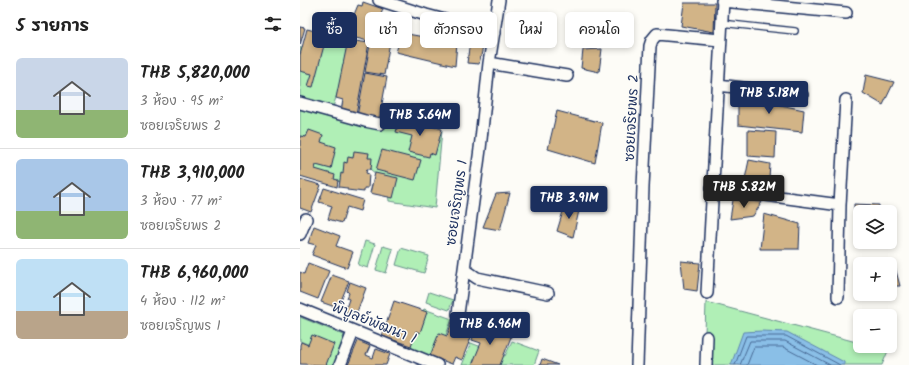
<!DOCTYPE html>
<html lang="th">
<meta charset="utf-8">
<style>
body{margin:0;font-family:Kalam,"Playpen Sans Thai",sans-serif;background:#f2f2f2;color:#222;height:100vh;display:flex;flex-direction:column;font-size:15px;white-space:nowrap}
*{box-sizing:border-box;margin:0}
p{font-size:13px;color:#767676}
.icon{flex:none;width:22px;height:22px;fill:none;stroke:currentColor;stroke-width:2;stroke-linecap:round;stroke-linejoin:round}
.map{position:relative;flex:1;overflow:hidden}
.sheet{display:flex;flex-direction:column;background:#fff;width:300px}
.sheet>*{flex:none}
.top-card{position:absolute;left:12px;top:12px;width:380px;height:36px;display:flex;gap:8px}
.controls{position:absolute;left:553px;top:205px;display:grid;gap:8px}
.controls a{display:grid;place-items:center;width:44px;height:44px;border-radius:6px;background:#fff;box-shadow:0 2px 6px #0003;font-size:20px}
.price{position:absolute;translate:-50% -34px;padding:0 9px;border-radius:4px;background:#1b2f5e;color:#fff;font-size:13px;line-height:26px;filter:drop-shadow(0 1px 2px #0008)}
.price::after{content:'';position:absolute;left:50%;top:24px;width:12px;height:9px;margin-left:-6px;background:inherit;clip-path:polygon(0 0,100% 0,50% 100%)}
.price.selected{background:#222;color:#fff}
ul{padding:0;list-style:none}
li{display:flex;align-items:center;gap:12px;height:100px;padding:0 16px}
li+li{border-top:1px solid #e0e0e0}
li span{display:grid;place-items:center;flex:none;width:112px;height:80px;border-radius:6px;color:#555}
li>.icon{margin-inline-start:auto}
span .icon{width:48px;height:48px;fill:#fffc;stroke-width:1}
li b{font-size:17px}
h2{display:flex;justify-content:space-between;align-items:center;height:48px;padding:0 16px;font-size:17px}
.tag{padding:0 14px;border-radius:6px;background:#fff;box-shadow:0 2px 6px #0003;font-size:14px;line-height:36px}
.tag.selected{background:#1b2f5e;color:#fff}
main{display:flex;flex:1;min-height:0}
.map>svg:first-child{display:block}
</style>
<main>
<section class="sheet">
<h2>5 รายการ<svg class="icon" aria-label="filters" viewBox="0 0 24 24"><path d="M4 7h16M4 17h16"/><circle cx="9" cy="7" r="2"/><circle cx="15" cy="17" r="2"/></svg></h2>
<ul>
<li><span style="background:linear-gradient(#c9d6e8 65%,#8fb573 0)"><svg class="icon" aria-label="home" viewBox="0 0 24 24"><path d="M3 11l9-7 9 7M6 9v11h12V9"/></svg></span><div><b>THB 5,820,000</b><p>3 ห้อง · 95 m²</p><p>ซอยเจริยพร 2</p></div></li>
<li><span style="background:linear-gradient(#a9c7e8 65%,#8fb573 0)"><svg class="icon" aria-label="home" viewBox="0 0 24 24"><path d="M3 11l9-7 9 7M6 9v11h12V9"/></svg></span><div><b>THB 3,910,000</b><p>3 ห้อง · 77 m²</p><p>ซอยเจริยพร 2</p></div></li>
<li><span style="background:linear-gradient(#bfe0f5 65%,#b9a48a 0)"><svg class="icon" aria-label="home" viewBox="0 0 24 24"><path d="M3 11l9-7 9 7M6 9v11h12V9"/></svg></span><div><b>THB 6,960,000</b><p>4 ห้อง · 112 m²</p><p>ซอยเจริญพร 1</p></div></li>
</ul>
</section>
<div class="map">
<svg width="609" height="365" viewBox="0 0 609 365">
<rect width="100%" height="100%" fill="#fdfcf7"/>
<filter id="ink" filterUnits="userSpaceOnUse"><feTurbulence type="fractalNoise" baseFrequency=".025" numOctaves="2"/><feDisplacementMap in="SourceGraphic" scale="8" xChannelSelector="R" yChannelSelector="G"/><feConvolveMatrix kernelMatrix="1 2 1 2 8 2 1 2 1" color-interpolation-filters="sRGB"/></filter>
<g filter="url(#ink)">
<path fill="#b0efb6" stroke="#668f8a" d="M 24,31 L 54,40 L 33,107 L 82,119 L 84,115 L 142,130 L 135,208 L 89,201 L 87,183 L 65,165 L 49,184 L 0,172 L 0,48 Z
M 65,241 L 75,244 L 68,268 L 58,265 Z
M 83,246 L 93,249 L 86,273 L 76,270 Z
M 101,248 L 129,256 L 124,273 L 96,265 Z
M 129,292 L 153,300 L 149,310 L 126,302 Z
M 406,302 L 560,343 L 560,346 L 570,346 L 588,351 L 582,365 L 404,365 Z
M 124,309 L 152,319 L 137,359 L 109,348 Z
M 0,317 L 44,335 L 34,365 L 17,365 L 22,350 L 0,341 Z
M 212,341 L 239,351 L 234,365 L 162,365 L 171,343 L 205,356 Z"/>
<path fill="#8abfe7" stroke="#5e85b0" d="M 462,331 L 487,332 L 544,362 L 544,365 L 431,365 L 443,332 Z"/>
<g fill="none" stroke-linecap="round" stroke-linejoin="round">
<path stroke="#476995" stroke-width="1" d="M 435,365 L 446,336 L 486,336 L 540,365
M 440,365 L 450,341 L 485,341 L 530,365
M 447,365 L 454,347 L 483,347 L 517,365"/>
</g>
<path fill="#d2b487" stroke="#1b2f5e" d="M 63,2 L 83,9 L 80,17 L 86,20 L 79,38 L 72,35 L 68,41 L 44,35 L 48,15 L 53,17 L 58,5 L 62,6 Z
M 384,3 L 415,3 L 414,32 L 381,26 Z
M 0,27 L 5,28 L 0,45 Z
M 7,29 L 27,34 L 13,87 L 8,86 L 12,74 L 0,71 L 0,55 Z
M 102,33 L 157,43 L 155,66 L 96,52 Z
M 71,39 L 90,42 L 84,75 L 65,72 Z
M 185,39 L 179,64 L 167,63 L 170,41 Z
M 48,40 L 69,43 L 56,115 L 41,111 L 43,100 L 36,98 Z
M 302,49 L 299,72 L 281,68 L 283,50 Z
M 65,73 L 87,77 L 79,120 L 57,116 Z
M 566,75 L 594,82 L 583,105 L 563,93 Z
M 438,96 L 504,110 L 502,132 L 438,125 Z
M 257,111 L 302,123 L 295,163 L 248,149 Z
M 100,118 L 142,129 L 135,155 L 130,153 L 129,157 L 108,152 L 112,136 L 96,132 Z
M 9,130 L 23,135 L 21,142 L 36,147 L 31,169 L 16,165 L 15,169 L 35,175 L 34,179 L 38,180 L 37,187 L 0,176 L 0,136 L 6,137 Z
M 448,130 L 476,132 L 475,158 L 448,156 Z
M 82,150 L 121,160 L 115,180 L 76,170 Z
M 54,151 L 69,153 L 68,158 L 72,158 L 71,169 L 67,169 L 66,173 L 69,174 L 68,188 L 64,188 L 64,192 L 47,190 L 47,188 L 39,187 L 41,173 L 43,174 L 44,162 L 47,163 L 48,157 L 53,158 Z
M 449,160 L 470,164 L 469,179 L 445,179 Z
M 75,173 L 98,178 L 93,198 L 70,193 Z
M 0,179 L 21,185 L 11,212 L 0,208 Z
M 24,188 L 63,200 L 60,211 L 47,207 L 42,223 L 28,219 L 32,206 L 19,202 Z
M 210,193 L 200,230 L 183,227 L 196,194 Z
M 433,200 L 462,202 L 453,216 L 430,219 Z
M 554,204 L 579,205 L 579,212 L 560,212 L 560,220 L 554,220 Z
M 265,205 L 280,206 L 273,237 L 257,231 Z
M 464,214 L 500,224 L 499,249 L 460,249 Z
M 14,226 L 40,236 L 36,246 L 53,252 L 47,268 L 12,255 L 16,245 L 8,243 Z
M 381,261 L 400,263 L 397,291 L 384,289 Z
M 8,263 L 29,271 L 18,299 L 0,292 L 0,272 L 4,274 Z
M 590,266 L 595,267 L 600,286 L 590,286 Z
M 32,275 L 49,281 L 38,308 L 21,302 Z
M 50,282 L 66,288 L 56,315 L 45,311 L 49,299 L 47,298 L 49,293 L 47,291 Z
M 94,301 L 127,312 L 120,333 L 116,331 L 111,346 L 82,336 Z
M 153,319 L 175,327 L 162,360 L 155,357 L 152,364 L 130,356 L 139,333 L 147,336 Z
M 178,324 L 211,337 L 200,365 L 172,365 L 181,343 L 172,340 Z
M 12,335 L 34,344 L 26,365 L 0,364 L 0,345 L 1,342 L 8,345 Z
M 58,341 L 70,346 L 66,355 L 73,358 L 76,349 L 90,354 L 86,365 L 48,365 Z
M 242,359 L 258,365 L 240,365 Z"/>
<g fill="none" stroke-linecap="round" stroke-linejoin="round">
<g stroke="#1b2f5e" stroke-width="8">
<path id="service" d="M 421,23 L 495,31"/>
</g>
<g stroke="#1b2f5e" stroke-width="14">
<path id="minor" d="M 79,0 L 126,15 L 194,33
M 422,1 L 546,13
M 189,63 L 267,76
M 418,85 L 502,95
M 0,103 L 65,121 L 80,124
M 412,188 L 540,205
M 0,234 L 6,219
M 164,269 L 177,278 L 248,293
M 407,293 L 423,0
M 538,297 L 540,205 L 546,100
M 0,309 L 137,365
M 158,314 L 180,149 L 189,63 L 199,0
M 40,365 L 53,332
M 337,365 L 343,187 L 350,46 L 352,40 L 357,34 L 420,40
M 406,365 L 407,337"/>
</g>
<use href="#service" stroke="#fdfcf7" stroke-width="5.5"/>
<use href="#minor" stroke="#fdfcf7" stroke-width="11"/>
</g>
</g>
<g text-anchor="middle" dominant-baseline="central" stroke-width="3" stroke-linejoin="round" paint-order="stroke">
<g font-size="14" fill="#1b2f5e" stroke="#fdfcf7">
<text transform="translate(332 118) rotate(-87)">ซอยเจริยพร 2</text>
<text transform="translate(157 203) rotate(-82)">ซอยเจริญพร 1</text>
<text transform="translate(74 323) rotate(22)">พิบูลย์พัฒนา 1</text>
</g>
</g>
</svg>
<div class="controls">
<a><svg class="icon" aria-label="layers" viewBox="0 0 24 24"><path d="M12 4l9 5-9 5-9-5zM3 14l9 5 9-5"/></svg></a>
<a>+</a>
<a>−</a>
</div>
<b class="price" style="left:469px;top:115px">THB 5.18M</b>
<b class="price" style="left:120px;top:137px">THB 5.64M</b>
<b class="price selected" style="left:444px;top:209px">THB 5.82M</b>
<b class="price" style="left:269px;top:220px">THB 3.91M</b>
<b class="price" style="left:190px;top:346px">THB 6.96M</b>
<div class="top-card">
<a class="tag selected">ซื้อ</a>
<a class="tag">เช่า</a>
<a class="tag">ตัวกรอง</a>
<a class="tag">ใหม่</a>
<a class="tag">คอนโด</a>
</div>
</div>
</main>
